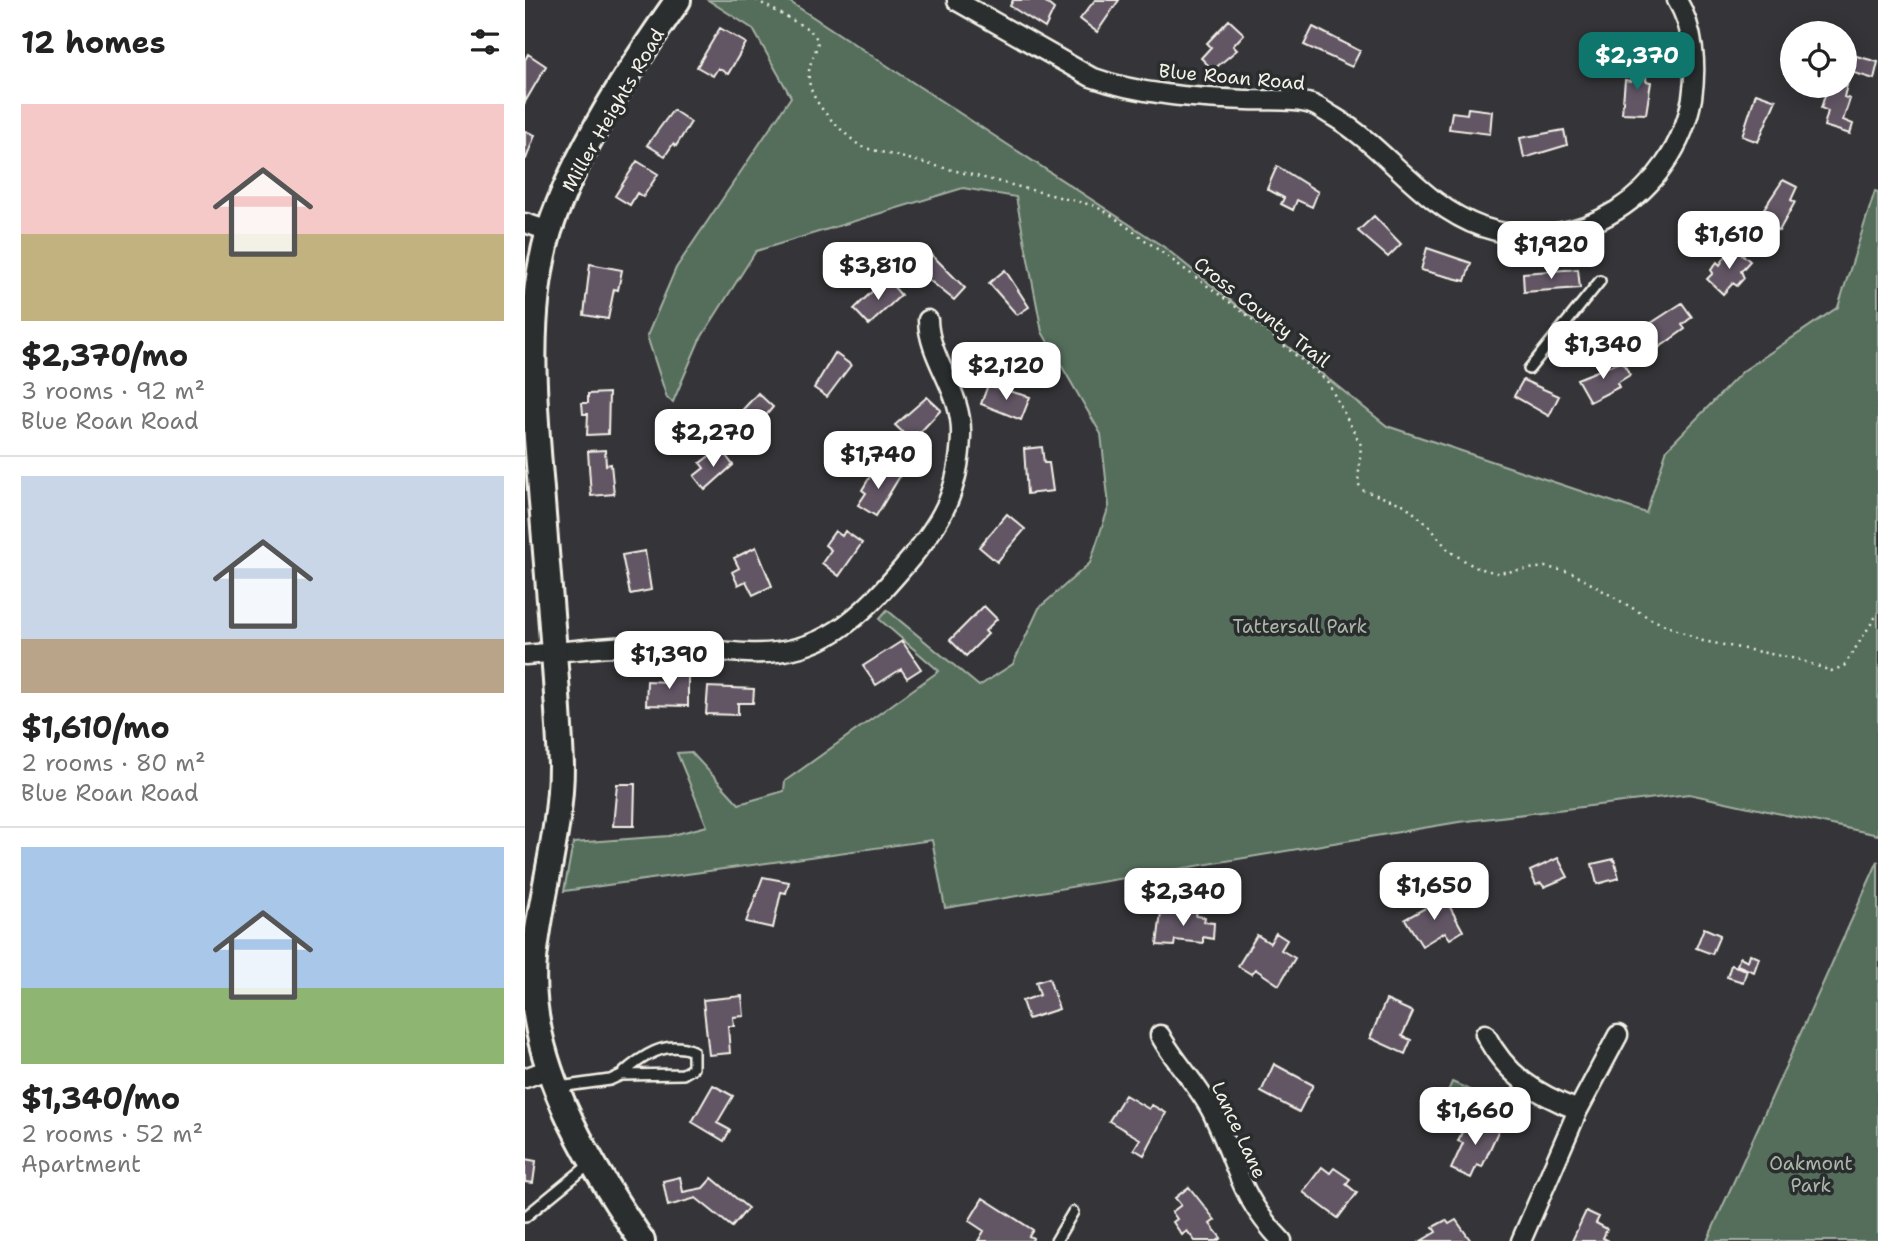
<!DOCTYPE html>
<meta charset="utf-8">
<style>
body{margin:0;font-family:"Shantell Sans",sans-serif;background:#f2f2f2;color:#222;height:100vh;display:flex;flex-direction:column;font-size:26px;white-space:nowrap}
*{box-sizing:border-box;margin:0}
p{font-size:23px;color:#767676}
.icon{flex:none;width:38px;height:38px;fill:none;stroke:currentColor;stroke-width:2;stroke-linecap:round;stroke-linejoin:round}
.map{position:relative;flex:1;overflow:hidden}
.sheet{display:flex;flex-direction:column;background:#fff;width:525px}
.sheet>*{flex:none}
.fabs{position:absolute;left:1255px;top:21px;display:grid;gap:14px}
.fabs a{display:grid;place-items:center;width:77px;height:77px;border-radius:50%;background:#fff;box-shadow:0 4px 18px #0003;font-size:35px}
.price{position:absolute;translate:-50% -60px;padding:0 16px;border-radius:14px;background:#fff;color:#222;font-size:23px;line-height:46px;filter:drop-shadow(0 2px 4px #0008)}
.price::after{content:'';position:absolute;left:50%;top:42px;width:21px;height:16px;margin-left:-10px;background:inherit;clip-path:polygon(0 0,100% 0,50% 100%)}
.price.current{background:#0f766e;color:#fff}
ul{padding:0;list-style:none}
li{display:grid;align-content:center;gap:14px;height:371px;padding:0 21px}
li+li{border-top:2px solid #e0e0e0}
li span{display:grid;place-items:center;height:217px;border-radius:0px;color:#555}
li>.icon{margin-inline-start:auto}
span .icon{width:126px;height:126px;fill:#fffc;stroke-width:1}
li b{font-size:30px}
h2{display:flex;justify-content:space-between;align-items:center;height:84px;padding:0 21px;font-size:30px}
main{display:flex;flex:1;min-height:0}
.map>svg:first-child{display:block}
</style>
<main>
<section class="sheet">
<h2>12 homes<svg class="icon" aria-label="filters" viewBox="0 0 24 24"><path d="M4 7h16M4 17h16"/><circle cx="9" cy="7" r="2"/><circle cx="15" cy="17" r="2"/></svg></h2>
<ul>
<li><span style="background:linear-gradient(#f6c9c9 60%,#c2b280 0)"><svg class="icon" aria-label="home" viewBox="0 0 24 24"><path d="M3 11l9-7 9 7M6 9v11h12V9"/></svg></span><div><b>$2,370/mo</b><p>3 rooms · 92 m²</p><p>Blue Roan Road</p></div></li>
<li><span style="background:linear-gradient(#c9d6e8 75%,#b9a48a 0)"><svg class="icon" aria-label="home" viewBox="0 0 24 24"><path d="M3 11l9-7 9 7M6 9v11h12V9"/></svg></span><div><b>$1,610/mo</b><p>2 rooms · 80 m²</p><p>Blue Roan Road</p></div></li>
<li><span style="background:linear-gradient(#a9c7e8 65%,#8fb573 0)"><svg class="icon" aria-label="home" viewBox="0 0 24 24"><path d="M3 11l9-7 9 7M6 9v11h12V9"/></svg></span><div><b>$1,340/mo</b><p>2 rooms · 52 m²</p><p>Apartment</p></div></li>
</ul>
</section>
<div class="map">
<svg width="1353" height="1241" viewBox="0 0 1353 1241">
<rect width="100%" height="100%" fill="#353539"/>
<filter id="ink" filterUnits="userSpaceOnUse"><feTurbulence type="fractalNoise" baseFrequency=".0143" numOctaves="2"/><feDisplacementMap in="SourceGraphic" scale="14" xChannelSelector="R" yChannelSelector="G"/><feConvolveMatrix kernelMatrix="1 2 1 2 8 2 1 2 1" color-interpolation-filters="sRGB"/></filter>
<g filter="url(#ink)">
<path fill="#556e5c" stroke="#a4b0a2" stroke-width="2" d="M 183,0 L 262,0 L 639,247 L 862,426 L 1121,513 L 1142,449 L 1218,371 L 1313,307 L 1350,191 L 1353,192 L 1353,835 L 1164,794 L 934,822 L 420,908 L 407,840 L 39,891 L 48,843 L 144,836 L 182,826 L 152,753 L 166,752 L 214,804 L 259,791 L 260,781 L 414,671 L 354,619 L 362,610 L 454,686 L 488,664 L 514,608 L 565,563 L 584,506 L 576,434 L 517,332 L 491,197 L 438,188 L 231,251 L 174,341 L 148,402 L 142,398 L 122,336 L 151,268 L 266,97 L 228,29 Z
M 1353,861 L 1353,1241 L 1182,1241 Z
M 927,1082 L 957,1095 L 949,1111 L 920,1098 Z"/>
<path fill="#625665" stroke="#f4f1e8" stroke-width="2" d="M 488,0 L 518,0 L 529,9 L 520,28 L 485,6 Z
M 570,0 L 594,0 L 572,32 L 555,19 Z
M 704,20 L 719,34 L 708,46 L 712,50 L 688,70 L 676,58 L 686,47 L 682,43 Z
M 788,27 L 835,51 L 827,67 L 779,45 Z
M 195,28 L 221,43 L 203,74 L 193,68 L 188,76 L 172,67 Z
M 3,54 L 21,66 L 0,102 L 0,60 Z
M 1324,54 L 1353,62 L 1349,79 L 1320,70 Z
M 1108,64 L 1122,66 L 1121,81 L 1126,82 L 1121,114 L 1097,113 L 1100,80 L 1106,81 Z
M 1320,80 L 1323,81 L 1319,97 L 1325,99 L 1318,120 L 1328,124 L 1325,134 L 1299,126 L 1303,111 L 1296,108 L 1303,86 L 1320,86 Z
M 1231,93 L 1251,100 L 1233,142 L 1217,136 Z
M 943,108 L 967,111 L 965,134 L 924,129 L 927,112 L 942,114 Z
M 148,110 L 166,122 L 151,146 L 148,144 L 140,156 L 122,145 Z
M 1039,130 L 1042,145 L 999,158 L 995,138 Z
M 0,131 L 10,135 L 1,159 L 0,159 Z
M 112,161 L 133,174 L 118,197 L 112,193 L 105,205 L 90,196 Z
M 752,166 L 793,192 L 787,207 L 772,200 L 768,210 L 756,204 L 759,198 L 742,189 Z
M 1258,180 L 1272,187 L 1266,200 L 1270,202 L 1254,231 L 1232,219 Z
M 849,216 L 876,244 L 863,257 L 833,231 Z
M 1207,246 L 1225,261 L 1216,271 L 1219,278 L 1212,286 L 1208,283 L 1198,294 L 1182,279 L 1188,273 L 1186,270 L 1192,262 L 1195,265 Z
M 902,248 L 946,263 L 940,281 L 896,270 Z
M 407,255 L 440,288 L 429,300 L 393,271 Z
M 65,264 L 97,270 L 93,290 L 89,289 L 83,319 L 59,315 Z
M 1053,269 L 1055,288 L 999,292 L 998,273 Z
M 480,270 L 504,307 L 492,315 L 464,283 Z
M 361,278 L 376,295 L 344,325 L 329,309 Z
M 1157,303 L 1167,317 L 1157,325 L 1160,329 L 1132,349 L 1117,329 Z
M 310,353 L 326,365 L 302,397 L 289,388 Z
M 1097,361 L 1105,375 L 1092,383 L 1094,387 L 1065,402 L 1052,379 Z
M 998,380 L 1034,396 L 1024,416 L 989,396 Z
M 463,385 L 505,397 L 496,420 L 456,404 Z
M 84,393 L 83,434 L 62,435 L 63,414 L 58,414 L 57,403 L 63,403 L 63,394 Z
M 233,393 L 248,407 L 224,436 L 212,425 L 216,421 L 211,417 Z
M 402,397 L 416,410 L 387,441 L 370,425 Z
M 517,447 L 519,463 L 524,463 L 528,491 L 502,494 L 499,449 Z
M 195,448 L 208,465 L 180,490 L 169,476 L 179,468 L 175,463 Z
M 80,450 L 81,465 L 86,464 L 89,494 L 66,496 L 63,451 Z
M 361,467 L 375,476 L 351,516 L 333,505 L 341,493 L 337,490 L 346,475 L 353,479 Z
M 482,514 L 500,529 L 472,562 L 454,547 Z
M 310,531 L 317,536 L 320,531 L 337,543 L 314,576 L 297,563 L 306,550 L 300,545 Z
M 231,547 L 247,586 L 228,595 L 221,581 L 213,585 L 207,572 L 214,568 L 209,558 Z
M 120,551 L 126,590 L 105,594 L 97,555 Z
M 459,606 L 472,619 L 460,631 L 463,634 L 441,656 L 425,640 Z
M 377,641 L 396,669 L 382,678 L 376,669 L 351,685 L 338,666 Z
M 144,671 L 163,671 L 163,706 L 121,705 L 122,681 L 144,682 Z
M 183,687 L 229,689 L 228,703 L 213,703 L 213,715 L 181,714 Z
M 92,784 L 110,784 L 109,826 L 88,826 Z
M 1033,858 L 1043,877 L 1019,887 L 1016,883 L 1011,885 L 1005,871 Z
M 1089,859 L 1094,878 L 1072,884 L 1067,864 Z
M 238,877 L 264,882 L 261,893 L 256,892 L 248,928 L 221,922 Z
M 912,896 L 916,903 L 921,900 L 938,931 L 925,939 L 920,932 L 897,946 L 880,919 L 904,906 L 901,901 Z
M 656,909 L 672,911 L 671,916 L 680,917 L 679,922 L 689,923 L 688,939 L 678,937 L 678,943 L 650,940 L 649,946 L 632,945 L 636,912 L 656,914 Z
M 1179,928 L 1195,935 L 1187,954 L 1171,948 Z
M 751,933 L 762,940 L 756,950 L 770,958 L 754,985 L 730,969 L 726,974 L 713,966 L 732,935 L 745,943 Z
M 1225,954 L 1234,958 L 1229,972 L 1212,965 L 1215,957 L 1223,961 Z
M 1206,965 L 1222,970 L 1218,982 L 1202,977 Z
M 524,978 L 534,1009 L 503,1019 L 497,1001 L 515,995 L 511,982 Z
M 217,996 L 219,1016 L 208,1017 L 209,1026 L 203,1026 L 205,1053 L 184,1055 L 178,1000 Z
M 861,1000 L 888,1012 L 877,1036 L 886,1040 L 880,1054 L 845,1038 Z
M 749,1064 L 788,1085 L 774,1112 L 736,1092 Z
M 188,1085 L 208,1096 L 192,1123 L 205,1130 L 199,1141 L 167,1122 Z
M 600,1095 L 624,1109 L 627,1105 L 641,1113 L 619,1155 L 609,1149 L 615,1139 L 584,1121 Z
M 948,1120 L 956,1124 L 958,1120 L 975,1127 L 957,1167 L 952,1165 L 946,1178 L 926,1169 L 938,1143 L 933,1141 L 939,1127 L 944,1130 Z
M 0,1159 L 11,1161 L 8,1183 L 0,1182 Z
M 797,1167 L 805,1173 L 809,1168 L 825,1179 L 821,1184 L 832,1193 L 813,1218 L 778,1192 Z
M 155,1177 L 158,1192 L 178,1188 L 187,1178 L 223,1208 L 207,1227 L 171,1198 L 143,1206 L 138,1181 Z
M 664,1187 L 690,1220 L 685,1224 L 696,1238 L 692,1241 L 670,1241 L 662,1231 L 657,1235 L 648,1222 L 652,1219 L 647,1212 L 656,1205 L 650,1198 Z
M 458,1198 L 508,1230 L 504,1236 L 508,1238 L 507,1241 L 453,1241 L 459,1231 L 444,1221 Z
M 1061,1211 L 1074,1217 L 1071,1223 L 1082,1229 L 1078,1238 L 1084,1241 L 1047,1241 Z
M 921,1220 L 924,1224 L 931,1220 L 946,1241 L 896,1241 L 911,1232 L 908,1227 Z"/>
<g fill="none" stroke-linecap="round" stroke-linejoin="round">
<g stroke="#f4f1e8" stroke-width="14">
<path id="lane" d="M 1004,369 L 1075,281
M 34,1087 L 85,1080 L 96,1075 L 158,1074 L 168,1068 L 168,1051 C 141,1039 116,1057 96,1075
M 0,1217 L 65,1164
M 531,1241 L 548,1212"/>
</g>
<g stroke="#f4f1e8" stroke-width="23">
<path id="street" d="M 432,1 L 566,77 C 616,95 670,98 722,100 C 741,101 768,98 786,104 C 793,106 802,113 809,117 C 862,148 897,206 957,227 C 1052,259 1150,194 1167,98 C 1172,65 1169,29 1152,0
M 0,223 L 24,231
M 0,655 C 44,651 88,645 132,645 C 163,646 192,652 222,653 C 297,657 336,617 381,564 C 417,522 434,492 436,436 C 438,392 404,360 403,320
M 960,1034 C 981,1075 1011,1094 1053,1110
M 635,1035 C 650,1063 673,1084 687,1112 C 713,1165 713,1195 757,1241
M 0,1078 L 24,1069
M 996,1241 L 1053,1110 L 1093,1035"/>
</g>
<g stroke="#f4f1e8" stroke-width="30">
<path id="secondary" d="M 117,1241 C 63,1162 0,1058 9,959 C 16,893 36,831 36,765 C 32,673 23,581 16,489 C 9,404 0,315 24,231 C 50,152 105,68 153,0"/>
</g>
<path stroke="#f4f1e8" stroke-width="2.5" stroke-dasharray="2 5" stroke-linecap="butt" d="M 231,0 L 285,30 L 293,40 C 292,51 285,61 284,71 C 280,101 316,130 336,147 L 570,206 L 586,215 L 722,315 L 802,381 L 836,445 L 833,483 L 837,490 L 880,505 L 905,527 L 924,551 L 950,567 L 972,573 L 1020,567 L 1046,572 L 1126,619 L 1178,641 L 1272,659 L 1306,671 L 1319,666 L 1353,613"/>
<use href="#lane" stroke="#2a2d2e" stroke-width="9"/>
<use href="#street" stroke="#2a2d2e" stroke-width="18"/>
<use href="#secondary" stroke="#2a2d2e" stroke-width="24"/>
</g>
</g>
<g text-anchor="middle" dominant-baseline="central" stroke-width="7" stroke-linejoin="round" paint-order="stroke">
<g font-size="19" fill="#f4f1e8" stroke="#2a2d2e">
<text transform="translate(707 77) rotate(5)">Blue Roan Road</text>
<text transform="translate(88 110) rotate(-60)">Miller Heights Road</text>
<text transform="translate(737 312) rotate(38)">Cross County Trail</text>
<text transform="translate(714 1130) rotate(65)">Lance Lane</text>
</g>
<g font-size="19" fill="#acb6a9" stroke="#2a2d2e">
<text x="775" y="626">Tattersall Park</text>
<text x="1286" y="1163">Oakmont<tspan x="1286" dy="22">Park</tspan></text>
</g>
</g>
</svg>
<div class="fabs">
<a><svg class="icon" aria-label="locate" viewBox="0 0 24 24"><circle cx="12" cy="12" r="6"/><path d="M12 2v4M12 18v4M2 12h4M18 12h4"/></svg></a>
</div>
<b class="price current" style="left:1112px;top:92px">$2,370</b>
<b class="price" style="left:1204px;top:271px">$1,610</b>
<b class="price" style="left:1026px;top:281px">$1,920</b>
<b class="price" style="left:353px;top:302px">$3,810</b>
<b class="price" style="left:1078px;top:381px">$1,340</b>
<b class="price" style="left:481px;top:402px">$2,120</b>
<b class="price" style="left:188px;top:469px">$2,270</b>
<b class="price" style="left:353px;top:491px">$1,740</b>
<b class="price" style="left:144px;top:691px">$1,390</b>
<b class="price" style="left:909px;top:922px">$1,650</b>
<b class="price" style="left:658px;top:928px">$2,340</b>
<b class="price" style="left:950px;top:1147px">$1,660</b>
</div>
</main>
